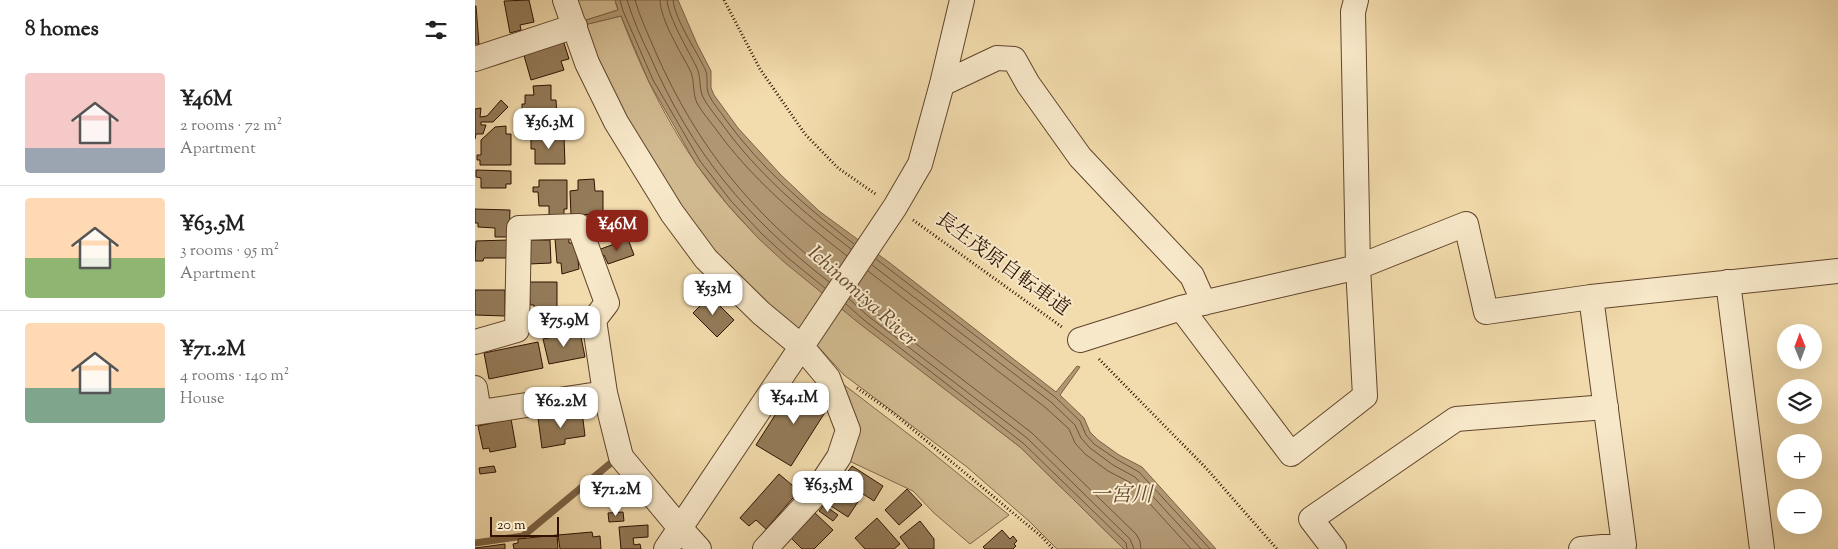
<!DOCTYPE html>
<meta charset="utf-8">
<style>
body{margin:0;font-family:"Sorts Mill Goudy","Noto Serif JP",serif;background:#f6f6f6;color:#222;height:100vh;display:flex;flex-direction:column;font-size:19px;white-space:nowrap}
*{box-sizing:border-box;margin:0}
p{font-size:16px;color:#767676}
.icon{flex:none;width:28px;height:28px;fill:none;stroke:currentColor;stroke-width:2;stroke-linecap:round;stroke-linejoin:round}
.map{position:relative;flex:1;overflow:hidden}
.side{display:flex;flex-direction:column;background:#fff;width:475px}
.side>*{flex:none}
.needle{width:32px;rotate:359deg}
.fabs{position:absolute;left:1302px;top:324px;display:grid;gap:10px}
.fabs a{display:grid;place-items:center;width:45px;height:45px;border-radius:50%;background:#fff;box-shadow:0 5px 20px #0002;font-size:25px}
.scale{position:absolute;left:15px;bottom:12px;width:69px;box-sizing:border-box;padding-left:5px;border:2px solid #2f1200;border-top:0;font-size:14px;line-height:18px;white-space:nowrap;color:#2f1200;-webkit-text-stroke:4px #f7e8c9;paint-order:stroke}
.price{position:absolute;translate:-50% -42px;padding:0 11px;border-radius:10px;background:#fff;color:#222;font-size:16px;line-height:32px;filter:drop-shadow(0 1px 2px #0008)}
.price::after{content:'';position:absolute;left:50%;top:30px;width:15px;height:11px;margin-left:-8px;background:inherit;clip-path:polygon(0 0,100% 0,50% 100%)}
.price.on{background:#8f2418;color:#fff}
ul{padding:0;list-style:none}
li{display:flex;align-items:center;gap:15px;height:125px;padding:0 25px}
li+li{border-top:1px solid #e0e0e0}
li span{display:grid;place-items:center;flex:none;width:140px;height:100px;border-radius:5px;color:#555}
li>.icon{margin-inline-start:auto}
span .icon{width:60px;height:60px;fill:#fffc;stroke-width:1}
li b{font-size:21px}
h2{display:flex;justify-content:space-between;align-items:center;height:60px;padding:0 25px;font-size:21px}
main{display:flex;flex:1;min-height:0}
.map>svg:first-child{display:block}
</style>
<main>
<section class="side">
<h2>8 homes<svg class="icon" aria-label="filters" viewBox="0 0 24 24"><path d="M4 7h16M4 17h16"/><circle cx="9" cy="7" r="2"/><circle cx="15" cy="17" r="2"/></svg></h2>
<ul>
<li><span style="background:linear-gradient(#f6c9c9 75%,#9aa5b1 0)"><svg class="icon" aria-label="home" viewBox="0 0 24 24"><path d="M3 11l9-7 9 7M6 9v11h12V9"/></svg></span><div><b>¥46M</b><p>2 rooms · 72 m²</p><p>Apartment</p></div></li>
<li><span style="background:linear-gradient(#ffd9b3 60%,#8fb573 0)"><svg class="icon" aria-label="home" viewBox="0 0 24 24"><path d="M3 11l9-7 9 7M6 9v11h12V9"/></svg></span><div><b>¥63.5M</b><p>3 rooms · 95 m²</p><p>Apartment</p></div></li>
<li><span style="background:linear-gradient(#ffd9b3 65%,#7fa58c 0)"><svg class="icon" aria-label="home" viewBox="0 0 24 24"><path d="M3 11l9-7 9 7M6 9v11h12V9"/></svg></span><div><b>¥71.2M</b><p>4 rooms · 140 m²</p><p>House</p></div></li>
</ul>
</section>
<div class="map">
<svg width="1363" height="549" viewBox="0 0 1363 549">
<rect width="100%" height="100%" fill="#f2dbac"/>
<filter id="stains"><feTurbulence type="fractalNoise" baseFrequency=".004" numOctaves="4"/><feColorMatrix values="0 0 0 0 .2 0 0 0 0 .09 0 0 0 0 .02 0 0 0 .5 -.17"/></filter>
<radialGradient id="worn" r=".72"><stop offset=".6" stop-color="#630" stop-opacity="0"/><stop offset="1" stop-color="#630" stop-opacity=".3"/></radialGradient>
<path fill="#d1b98f" stroke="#806648" d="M 100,0 L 140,0 L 143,10 L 108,21 Z
M 146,16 C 171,83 205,149 252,204 C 281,239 317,268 353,296 L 327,334 L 237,254 L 186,181 L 131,84 L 109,25 Z
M 364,305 L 386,324 L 545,447 L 649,549 L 582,549 L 555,522 L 492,467 L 369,375 L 339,342 Z
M 364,381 L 449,446 L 534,515 L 495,544 L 459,513 L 438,491 L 370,459 Z"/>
<path fill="#b09772" stroke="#7c6244" d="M 140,0 L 203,0 L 222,44 L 236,71 L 236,88 L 239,95 L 263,128 L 306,175 L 344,211 L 415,263 L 581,392 L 602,366 L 605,367 L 585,395 L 609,418 L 615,432 L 623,440 L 644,455 L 667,467 L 741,549 L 649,549 L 545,447 L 385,324 L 309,262 L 283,238 L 252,204 L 221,164 L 174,82 L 146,16 L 109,25 L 108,21 L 143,10 Z"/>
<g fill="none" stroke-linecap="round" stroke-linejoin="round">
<path stroke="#705439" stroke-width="1" d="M 145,0 L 148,11 L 178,80 L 225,161 L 256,201 L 287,234 L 313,258 L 350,288
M 152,0 C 158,19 166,38 175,56 C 217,153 271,217 354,282
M 160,0 C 165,18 174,36 181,53 C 223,148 276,212 358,276
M 185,0 C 185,19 206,53 215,70 C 220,80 217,92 222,103 C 227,112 234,120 240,128 C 276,178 323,218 372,256
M 192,0 C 193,17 213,50 221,66 C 227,77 223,89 229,99 C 234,108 241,116 247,124 C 282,173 329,213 376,249
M 198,0 C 200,20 221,50 230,69 C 234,77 230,87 234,95 C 238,104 246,112 251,120 C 286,168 332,208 379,244
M 401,259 L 580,397 L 605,421 L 611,435 L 619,444 L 641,459 L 664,472 L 735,549
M 397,265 L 576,402 L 600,425 L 606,438 L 615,448 L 638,465 L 660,477 L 726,549
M 393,271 L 571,408 L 594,429 L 600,443 L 610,454 L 633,471 L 656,483 L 716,549
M 378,293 L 397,310 L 557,433 L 661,534 L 665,541 L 666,549
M 374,299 L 393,316 L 552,438 L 655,539 L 659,549
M 371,304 L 389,320 L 548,443 L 651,543 L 652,549"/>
<path stroke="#7c6244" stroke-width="7" d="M 0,543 L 48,536 L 137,462"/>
</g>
<path fill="#947b59" stroke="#2f1200" d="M 54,0 L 59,22 L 45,25 L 46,30 L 35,33 L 29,1 Z
M 1,6 L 4,44 L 0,44 L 0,6 Z
M 88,40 L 94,59 L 86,61 L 89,70 L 56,80 L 48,52 Z
M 76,85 L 76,100 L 81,100 L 82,117 L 55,119 L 55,114 L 47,114 L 47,104 L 50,104 L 50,95 L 59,95 L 58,86 Z
M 26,100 L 33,107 L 18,122 L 6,122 L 6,125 L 11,125 L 8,134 L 1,134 L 0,139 L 0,109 L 6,108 L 5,117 L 12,116 Z
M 31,126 L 31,134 L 36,134 L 36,165 L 5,165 L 5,160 L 2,160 L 2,155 L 6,155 L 6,140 L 20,127 Z
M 56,137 L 89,137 L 90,164 L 60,164 L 60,149 L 56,149 Z
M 1,170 L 36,171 L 36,184 L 31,184 L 31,188 L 6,188 L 6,178 L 1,177 Z
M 119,179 L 120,191 L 128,191 L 128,214 L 96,215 L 95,191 L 103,190 L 103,180 Z
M 64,180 L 92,180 L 92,209 L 89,209 L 89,221 L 74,221 L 74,206 L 64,206 L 63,192 L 58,192 L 58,187 L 64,187 Z
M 0,209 L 35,210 L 34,237 L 20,237 L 20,228 L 3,227 L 3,223 L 0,223 Z
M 144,211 L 152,232 L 141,236 L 139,232 L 126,237 L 120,219 Z
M 94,238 L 94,243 L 101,243 L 104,269 L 87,274 L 86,263 L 82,263 L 80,239 Z
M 153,239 L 159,255 L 133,264 L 129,255 L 126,257 L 123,250 Z
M 33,240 L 33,258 L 9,258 L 8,261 L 0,261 L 1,241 Z
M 54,240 L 75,240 L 76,263 L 54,264 Z
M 54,282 L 82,282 L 82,315 L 59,316 L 59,305 L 55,305 Z
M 0,290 L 30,290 L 30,316 L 0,315 Z
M 235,296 L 259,320 L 242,337 L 218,313 Z
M 105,332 L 110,357 L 74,364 L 68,339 Z
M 63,342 L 68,368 L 14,379 L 9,353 Z
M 318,387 L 331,395 L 336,388 L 352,398 L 354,406 L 316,466 L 281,445 Z
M 107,411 L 110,436 L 90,439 L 90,444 L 67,448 L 63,418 Z
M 36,419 L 41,447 L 15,452 L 14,448 L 8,449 L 3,426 Z
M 19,466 L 21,472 L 5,474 L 4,468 Z
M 377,466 L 408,486 L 399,501 L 388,494 L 373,517 L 356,506 L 358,504 L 350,499 L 367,472 L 371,474 Z
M 304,474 L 324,491 L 291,529 L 281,520 L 274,526 L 265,518 Z
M 432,489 L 447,505 L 424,525 L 410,510 Z
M 349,505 L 363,515 L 358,521 L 344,511 Z
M 148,512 L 149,521 L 134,522 L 133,513 Z
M 340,513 L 358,530 L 339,549 L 327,549 L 316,538 Z
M 402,518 L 425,544 L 419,549 L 390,549 L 380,538 Z
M 445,521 L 459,539 L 459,549 L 434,549 L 425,537 Z
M 173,525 L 173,537 L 158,538 L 159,545 L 165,544 L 166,549 L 146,549 L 144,527 Z
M 527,530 L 535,539 L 538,536 L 542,541 L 539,544 L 541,546 L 538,549 L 510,549 L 508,547 Z
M 117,532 L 118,537 L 125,536 L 126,549 L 85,549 L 83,535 Z
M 82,535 L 83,549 L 39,549 L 38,544 L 43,543 L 43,539 Z
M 30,544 L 30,549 L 0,549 L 0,548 Z"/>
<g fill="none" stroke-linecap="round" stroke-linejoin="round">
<g stroke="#60442b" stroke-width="26">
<path id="minor" d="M 90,0 L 112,63 L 141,122 L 197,213 L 231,259 L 286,313 L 327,347 L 353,378 L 373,430 L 364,457 L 337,498 L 290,549
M 0,59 L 100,26
M 467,84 L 522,58 L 539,59 L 553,84 L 605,157 L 717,276 L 729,303
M 1253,282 L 1287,549
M 706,308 L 816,454 L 890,396 L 883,267 L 878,12 L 881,0
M 605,340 L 706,308 L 883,267 L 991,224 L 1011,312 L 1116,297 L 1363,271
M 0,342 L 42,330 L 44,228 L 104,226 L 132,303 L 119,320 L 130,393 L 146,457 L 205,528 L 224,549
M 0,388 L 4,412
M 0,413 L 130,393
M 191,549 L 420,207 L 445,164 L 467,84 L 487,0
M 859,549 L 836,519 L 981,419 L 1131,407
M 1106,549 L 1149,545 L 1116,297"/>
</g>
<path stroke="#2f1200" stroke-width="3" stroke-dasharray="1 2.5" stroke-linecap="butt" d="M 249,0 L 285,69 L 330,134 L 363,168 L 402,195
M 438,220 L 587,327
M 624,359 L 731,468 L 802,549
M 382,388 L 418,413 L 567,537 L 578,549"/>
<use href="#minor" stroke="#f7e8c9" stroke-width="24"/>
</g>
<g text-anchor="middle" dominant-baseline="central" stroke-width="4" stroke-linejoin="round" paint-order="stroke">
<g font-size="20" fill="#2f1200" stroke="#f7e8c9">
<text transform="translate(527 265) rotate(36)">長生茂原自転車道</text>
</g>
<g font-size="21" font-style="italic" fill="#63472e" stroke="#f7e8c9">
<text transform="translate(387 297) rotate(42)">Ichinomiya River</text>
<text x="646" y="496">一宮川</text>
</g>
</g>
<rect width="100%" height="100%" filter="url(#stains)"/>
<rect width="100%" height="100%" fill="url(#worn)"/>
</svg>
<div class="fabs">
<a><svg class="needle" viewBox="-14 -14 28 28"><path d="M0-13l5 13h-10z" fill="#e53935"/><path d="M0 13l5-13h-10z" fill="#767676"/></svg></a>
<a><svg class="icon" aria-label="layers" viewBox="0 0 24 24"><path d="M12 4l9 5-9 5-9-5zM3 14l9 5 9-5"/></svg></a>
<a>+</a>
<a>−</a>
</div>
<div class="scale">20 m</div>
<b class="price" style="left:74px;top:150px">¥36.3M</b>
<b class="price on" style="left:142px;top:252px">¥46M</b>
<b class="price" style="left:238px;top:316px">¥53M</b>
<b class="price" style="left:89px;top:348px">¥75.9M</b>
<b class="price" style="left:319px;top:425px">¥54.1M</b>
<b class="price" style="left:86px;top:429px">¥62.2M</b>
<b class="price" style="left:353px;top:513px">¥63.5M</b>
<b class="price" style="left:141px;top:517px">¥71.2M</b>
</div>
</main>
